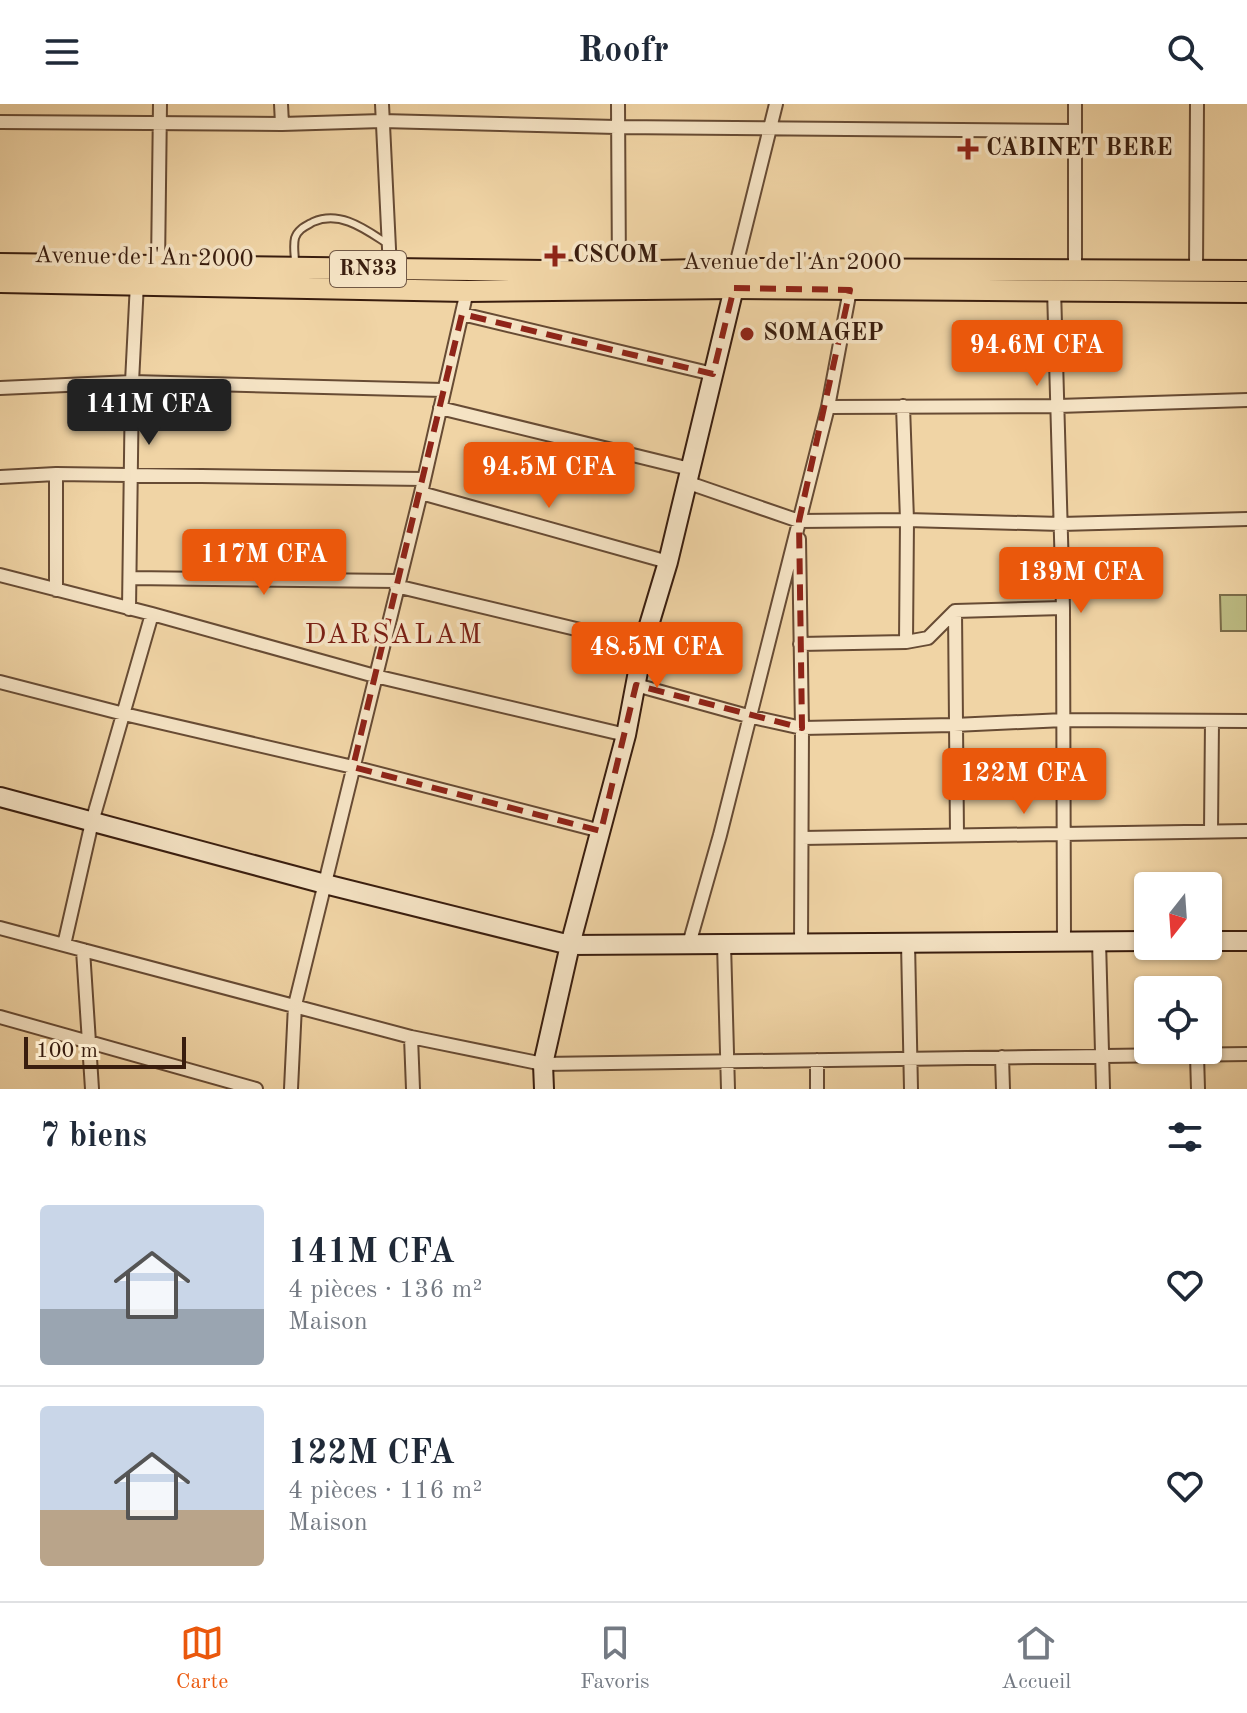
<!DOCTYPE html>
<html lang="fr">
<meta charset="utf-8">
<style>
body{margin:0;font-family:"Old Standard TT",serif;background:#f6f6f7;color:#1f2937;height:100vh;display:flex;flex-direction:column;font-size:30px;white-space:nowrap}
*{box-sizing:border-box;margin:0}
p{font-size:26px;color:#747a83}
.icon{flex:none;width:44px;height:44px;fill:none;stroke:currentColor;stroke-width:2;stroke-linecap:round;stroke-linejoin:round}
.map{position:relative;height:985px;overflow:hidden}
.panel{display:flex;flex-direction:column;background:#fff;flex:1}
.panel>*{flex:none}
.needle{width:52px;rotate:197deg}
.buttons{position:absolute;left:1134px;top:768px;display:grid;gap:16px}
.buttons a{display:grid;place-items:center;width:88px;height:88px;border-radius:8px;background:#fff;box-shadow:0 2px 6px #0004;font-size:40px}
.scale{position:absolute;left:24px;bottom:20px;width:162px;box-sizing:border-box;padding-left:8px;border:4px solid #391d0e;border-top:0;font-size:22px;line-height:28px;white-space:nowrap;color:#391d0e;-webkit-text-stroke:6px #f5e3c4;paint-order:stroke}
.price{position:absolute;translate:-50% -68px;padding:0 18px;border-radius:8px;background:#ea580c;color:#fff;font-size:26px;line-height:52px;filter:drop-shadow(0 2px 4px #0008)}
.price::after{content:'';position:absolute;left:50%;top:48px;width:24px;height:18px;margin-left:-12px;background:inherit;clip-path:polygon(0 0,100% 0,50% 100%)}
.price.on{background:#222;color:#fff}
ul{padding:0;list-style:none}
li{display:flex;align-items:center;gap:24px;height:200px;padding:0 40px}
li+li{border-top:2px solid #e0e1e3}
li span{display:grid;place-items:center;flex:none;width:224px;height:160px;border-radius:8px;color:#555}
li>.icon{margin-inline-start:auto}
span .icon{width:96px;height:96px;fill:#fffc;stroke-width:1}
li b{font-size:34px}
h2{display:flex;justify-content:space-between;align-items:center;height:96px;padding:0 40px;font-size:34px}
header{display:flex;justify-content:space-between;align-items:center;height:104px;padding:0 40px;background:#fff;font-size:36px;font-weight:700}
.tab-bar{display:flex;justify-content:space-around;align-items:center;height:112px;border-top:2px solid #e0e1e3;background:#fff;font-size:22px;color:#747a83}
.tab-bar a{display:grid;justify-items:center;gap:4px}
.tab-bar .on{color:#ea580c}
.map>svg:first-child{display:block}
</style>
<header><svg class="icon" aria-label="menu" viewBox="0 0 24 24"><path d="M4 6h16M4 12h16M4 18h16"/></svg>Roofr<svg class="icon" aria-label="search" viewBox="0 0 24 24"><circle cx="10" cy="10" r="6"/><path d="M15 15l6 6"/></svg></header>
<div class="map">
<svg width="1247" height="985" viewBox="0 0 1247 985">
<rect width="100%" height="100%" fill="#f0d4a5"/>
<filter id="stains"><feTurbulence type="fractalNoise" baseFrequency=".0025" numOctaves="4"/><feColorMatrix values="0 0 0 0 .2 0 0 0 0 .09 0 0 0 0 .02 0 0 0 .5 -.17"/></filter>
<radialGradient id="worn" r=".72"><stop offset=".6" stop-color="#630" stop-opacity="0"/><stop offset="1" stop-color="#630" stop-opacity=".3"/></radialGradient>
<path fill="#bdbc83" stroke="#7b6c48" stroke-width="2" d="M 1220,491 L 1247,491 L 1247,527 L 1221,527 Z"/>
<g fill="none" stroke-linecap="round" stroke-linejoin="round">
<g stroke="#674b34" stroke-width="10">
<path id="lane" d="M 295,159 C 295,151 293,142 295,134 C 298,125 306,122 313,118 C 341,106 366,126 388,140"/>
</g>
<g stroke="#674b34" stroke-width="16">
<path id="street" d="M 281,0 L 282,20
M 382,0 L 390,165
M 618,0 L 619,168
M 1075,0 L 1075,166
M 0,18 L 282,20 L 382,17 L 616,23 L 1075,27
M 158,163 L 160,0
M 735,165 L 776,0
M 1196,165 L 1197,0
M 1054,185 L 1063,504 L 1064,838
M 462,210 L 713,270
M 0,284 L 132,278 L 443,286
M 903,302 L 907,416 L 906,538
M 828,303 L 1058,302 L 1247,296
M 440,304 L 690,365
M 56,370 L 56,486
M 0,373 L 56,370 L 424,375
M 686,378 L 799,417 L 907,416 L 1061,420 L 1247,415
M 421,389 L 668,458
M 799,435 L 802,624 L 801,839
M 0,471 L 152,510 L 375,572 L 626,631
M 130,474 L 398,477
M 396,482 L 643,541
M 129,505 L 132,278 L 137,179
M 955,507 L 957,731
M 800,540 L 906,538 L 928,534 L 955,507 L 1063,504
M 0,578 L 124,610 L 353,663 L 601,727
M 636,581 L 748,612 L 802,624 L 954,621 L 1064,616 L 1247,617
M 1211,728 L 1212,617
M 802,734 L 1247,727
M 0,824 L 411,933 L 543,960 L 1247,950
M 1099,837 L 1103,985
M 908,839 L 911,985
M 689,840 L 720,731 L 828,303 L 850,186
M 724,840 L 728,985
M 64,841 L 92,718 L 152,510
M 83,846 L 92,985
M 0,913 L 256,985
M 411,933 L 413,985
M 1197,951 L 1198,985
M 1002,953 L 1003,985
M 817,956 L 817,985
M 291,985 L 295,901 L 421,389 L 467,187"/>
</g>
<g stroke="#391d0e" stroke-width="22">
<path id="secondary" d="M 0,693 L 325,780 L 570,841 L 1148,837
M 1208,837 L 1247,837
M 544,985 L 543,960 L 570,841 L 626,631 L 643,541 L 668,458 L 734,184 L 735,171"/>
</g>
<g stroke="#391d0e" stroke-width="24">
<path id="primary" d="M 0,160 L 619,168 L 735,165 L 1247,167
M 0,178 L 467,187 L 734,184 L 1247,188"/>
</g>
<use href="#lane" stroke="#f5e3c4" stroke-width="6"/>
<use href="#street" stroke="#f5e3c4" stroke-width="12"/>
<use href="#secondary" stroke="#f5e3c4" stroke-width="18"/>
<use href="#primary" stroke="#f0d4a5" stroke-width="20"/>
</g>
<path fill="none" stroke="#8f2418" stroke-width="6" stroke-dasharray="16 10" stroke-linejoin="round" d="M 734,184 L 850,186 L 799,417 L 802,624 L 636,581 L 601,727 L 353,663 L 462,210 L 713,270 Z"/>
<g fill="#8f2418" stroke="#f5e3c4" stroke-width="3">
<path d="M964 33h8v8h8v8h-8v8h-8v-8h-8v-8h8z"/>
<path d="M551 140h8v8h8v8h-8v8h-8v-8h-8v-8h8z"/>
<circle cx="747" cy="230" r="8"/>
</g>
<g text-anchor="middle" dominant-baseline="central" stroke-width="7" stroke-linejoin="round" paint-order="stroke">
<rect fill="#f5e3c4" stroke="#715845" stroke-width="2" x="330" y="147" width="76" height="36" rx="6"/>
<g font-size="22" font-weight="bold" fill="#391d0e">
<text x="368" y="165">RN33</text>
</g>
<g font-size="24" font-weight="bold" fill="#391d0e" stroke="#f5e3c4" text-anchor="start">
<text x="986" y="45">CABINET BERE</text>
<text x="573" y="152">CSCOM</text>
<text x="763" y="230">SOMAGEP</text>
</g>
<g font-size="24" fill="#391d0e" stroke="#f5e3c4">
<text transform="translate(144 154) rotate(1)">Avenue de l'An 2000</text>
<text x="792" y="159">Avenue de l'An 2000</text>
</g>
<g font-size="28" letter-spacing="2" fill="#7a1f14" stroke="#f5e3c4">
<text x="394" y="532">DARSALAM</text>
</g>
</g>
<rect width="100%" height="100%" filter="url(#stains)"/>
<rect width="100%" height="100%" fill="url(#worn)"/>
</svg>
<div class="buttons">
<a><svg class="needle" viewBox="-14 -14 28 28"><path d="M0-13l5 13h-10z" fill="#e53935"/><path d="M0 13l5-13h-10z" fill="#747a83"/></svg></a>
<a><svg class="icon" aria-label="locate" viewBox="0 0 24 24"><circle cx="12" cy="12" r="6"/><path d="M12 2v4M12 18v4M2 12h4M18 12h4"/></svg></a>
</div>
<div class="scale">100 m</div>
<b class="price" style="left:1037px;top:284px">94.6M CFA</b>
<b class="price on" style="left:149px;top:343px">141M CFA</b>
<b class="price" style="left:549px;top:406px">94.5M CFA</b>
<b class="price" style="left:264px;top:493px">117M CFA</b>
<b class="price" style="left:1081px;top:511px">139M CFA</b>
<b class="price" style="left:657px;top:586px">48.5M CFA</b>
<b class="price" style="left:1024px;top:712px">122M CFA</b>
</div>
<section class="panel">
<h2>7 biens<svg class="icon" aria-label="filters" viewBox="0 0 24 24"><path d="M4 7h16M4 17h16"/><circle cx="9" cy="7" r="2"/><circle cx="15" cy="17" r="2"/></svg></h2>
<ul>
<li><span style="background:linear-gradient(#c9d6e8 65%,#9aa5b1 0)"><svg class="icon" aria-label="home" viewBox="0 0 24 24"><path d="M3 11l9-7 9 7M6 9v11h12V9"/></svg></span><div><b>141M CFA</b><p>4 pièces · 136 m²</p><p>Maison</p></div><svg class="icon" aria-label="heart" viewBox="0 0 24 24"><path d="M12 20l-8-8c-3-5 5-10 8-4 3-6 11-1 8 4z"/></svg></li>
<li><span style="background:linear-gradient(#c9d6e8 65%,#b9a48a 0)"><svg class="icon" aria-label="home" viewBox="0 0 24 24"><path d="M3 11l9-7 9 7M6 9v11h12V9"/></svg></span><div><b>122M CFA</b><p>4 pièces · 116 m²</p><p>Maison</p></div><svg class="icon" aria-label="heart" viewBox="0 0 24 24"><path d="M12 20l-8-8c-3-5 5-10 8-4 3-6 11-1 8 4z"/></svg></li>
</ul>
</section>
<nav class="tab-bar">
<a class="on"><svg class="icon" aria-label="map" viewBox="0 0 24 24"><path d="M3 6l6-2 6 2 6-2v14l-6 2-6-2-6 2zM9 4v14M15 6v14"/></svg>Carte</a>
<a><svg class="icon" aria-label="saved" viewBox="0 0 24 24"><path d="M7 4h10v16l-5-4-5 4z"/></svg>Favoris</a>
<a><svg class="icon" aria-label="home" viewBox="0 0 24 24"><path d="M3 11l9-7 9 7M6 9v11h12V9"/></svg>Accueil</a>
</nav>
